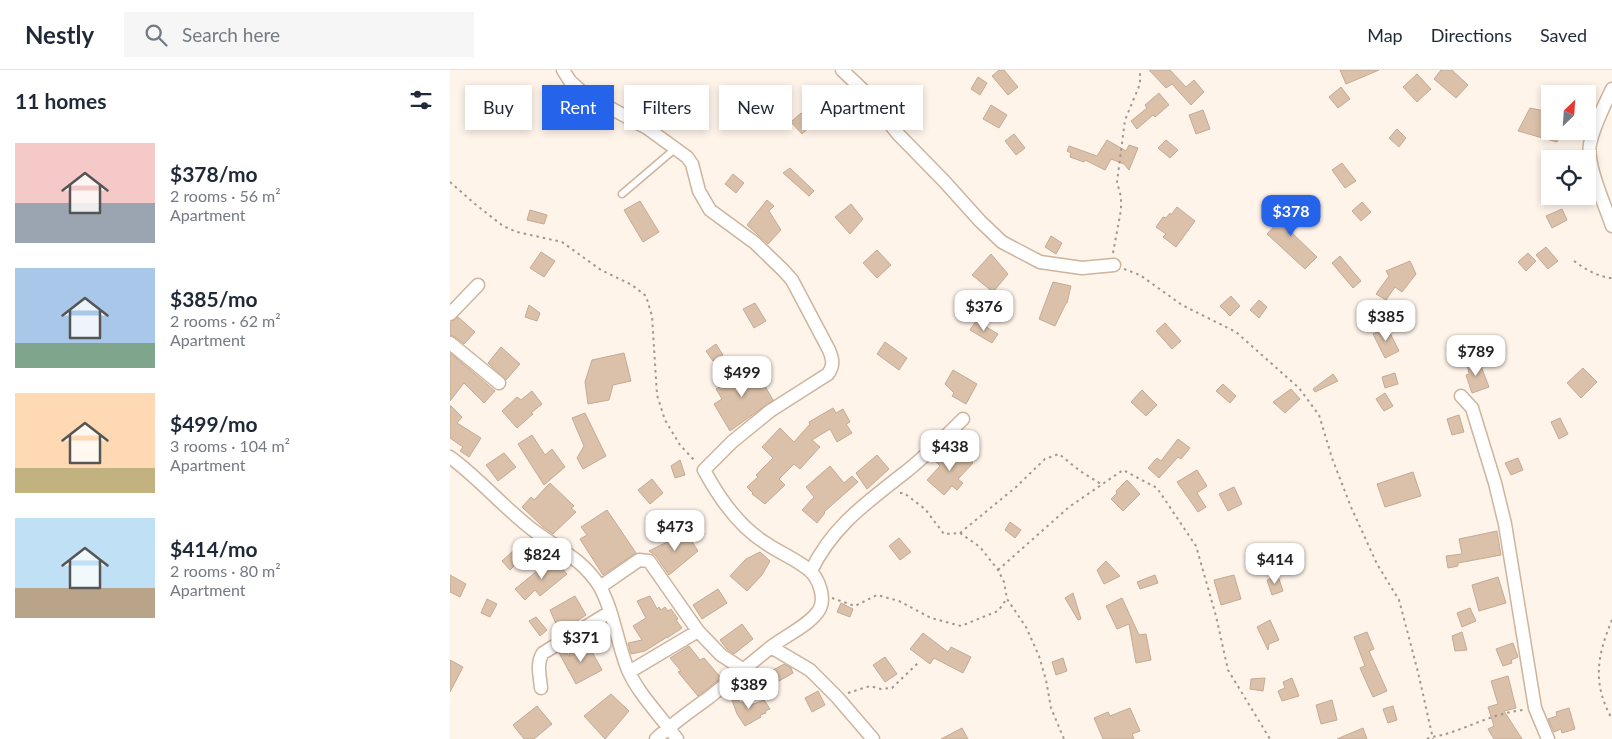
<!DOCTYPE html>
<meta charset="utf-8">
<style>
body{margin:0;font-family:Lato,sans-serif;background:#f6f6f7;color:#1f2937;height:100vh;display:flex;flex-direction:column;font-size:19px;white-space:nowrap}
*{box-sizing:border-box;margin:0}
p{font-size:16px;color:#747a83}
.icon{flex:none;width:28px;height:28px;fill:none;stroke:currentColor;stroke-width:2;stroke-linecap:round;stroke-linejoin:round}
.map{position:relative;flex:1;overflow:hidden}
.side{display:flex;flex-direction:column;background:#fff;width:450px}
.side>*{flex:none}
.hud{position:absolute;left:15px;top:15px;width:475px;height:45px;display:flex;gap:10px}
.needle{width:32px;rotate:25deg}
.buttons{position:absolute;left:1091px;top:15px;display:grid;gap:10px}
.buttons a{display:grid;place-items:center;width:55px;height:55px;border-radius:0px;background:#fff;box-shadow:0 2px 8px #0003;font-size:25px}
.price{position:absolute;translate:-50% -42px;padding:0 11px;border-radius:10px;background:#fff;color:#222;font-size:16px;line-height:32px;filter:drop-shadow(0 1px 2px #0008)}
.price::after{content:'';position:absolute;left:50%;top:30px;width:15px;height:11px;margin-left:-8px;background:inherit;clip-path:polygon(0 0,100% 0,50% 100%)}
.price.selected{background:#2563eb;color:#fff}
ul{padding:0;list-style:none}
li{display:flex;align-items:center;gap:15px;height:125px;padding:0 15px}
li span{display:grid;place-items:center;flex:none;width:140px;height:100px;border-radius:0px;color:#555}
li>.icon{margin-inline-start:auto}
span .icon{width:60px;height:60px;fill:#fffc;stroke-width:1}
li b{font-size:21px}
h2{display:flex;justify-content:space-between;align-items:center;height:60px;padding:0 15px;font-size:21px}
.pill{padding:0 18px;border-radius:0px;background:#fff;box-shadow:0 2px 8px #0003;font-size:18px;line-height:45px}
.pill.selected{background:#2563eb;color:#fff}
header{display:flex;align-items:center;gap:30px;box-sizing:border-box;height:70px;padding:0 25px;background:#fff;border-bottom:1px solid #e0e1e3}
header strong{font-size:24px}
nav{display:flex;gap:28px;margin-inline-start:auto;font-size:18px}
.search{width:350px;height:45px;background:#f6f6f7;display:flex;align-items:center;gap:12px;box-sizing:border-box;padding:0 18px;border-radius:0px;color:#747a83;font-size:19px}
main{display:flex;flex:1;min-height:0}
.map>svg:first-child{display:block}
</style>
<header>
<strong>Nestly</strong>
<div class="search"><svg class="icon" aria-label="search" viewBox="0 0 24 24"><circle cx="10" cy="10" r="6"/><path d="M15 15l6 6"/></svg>Search here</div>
<nav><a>Map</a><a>Directions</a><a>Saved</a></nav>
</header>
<main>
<section class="side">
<h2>11 homes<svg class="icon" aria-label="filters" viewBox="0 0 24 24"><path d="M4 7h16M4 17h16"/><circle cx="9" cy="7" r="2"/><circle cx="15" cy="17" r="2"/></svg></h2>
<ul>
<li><span style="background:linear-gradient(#f6c9c9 60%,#9aa5b1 0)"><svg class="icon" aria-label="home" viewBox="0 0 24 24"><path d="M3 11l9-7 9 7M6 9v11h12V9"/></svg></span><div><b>$378/mo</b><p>2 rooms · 56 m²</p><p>Apartment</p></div></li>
<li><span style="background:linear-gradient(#a9c7e8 75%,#7fa58c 0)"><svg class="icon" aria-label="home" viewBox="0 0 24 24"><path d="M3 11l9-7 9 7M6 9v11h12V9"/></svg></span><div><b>$385/mo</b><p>2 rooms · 62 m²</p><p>Apartment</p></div></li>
<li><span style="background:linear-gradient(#ffd9b3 75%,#c2b280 0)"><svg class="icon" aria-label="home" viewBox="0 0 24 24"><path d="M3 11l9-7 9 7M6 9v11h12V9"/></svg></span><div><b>$499/mo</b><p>3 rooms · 104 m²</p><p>Apartment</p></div></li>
<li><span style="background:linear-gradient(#bfe0f5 70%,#b9a48a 0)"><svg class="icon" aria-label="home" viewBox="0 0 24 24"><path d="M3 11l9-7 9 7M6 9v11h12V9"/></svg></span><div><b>$414/mo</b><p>2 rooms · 80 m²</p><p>Apartment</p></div></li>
</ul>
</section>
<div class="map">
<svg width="1162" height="669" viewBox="0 0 1162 669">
<rect width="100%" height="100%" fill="#fff4ea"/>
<path fill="#dbc1a9" stroke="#c4aa93" d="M 549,0 L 554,0 L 568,17 L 558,25 L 542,6 Z
M 699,0 L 720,0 L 736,17 L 744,10 L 754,22 L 741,35 L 722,14 L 716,18 Z
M 890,0 L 929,0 L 896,14 Z
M 991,0 L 1002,0 L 1018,15 L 1006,28 L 984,9 Z
M 967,4 L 981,19 L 967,32 L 953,17 Z
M 528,7 L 537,13 L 530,25 L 521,19 Z
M 891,17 L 900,29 L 888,38 L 879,27 Z
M 709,23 L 719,35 L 705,47 L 703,45 L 687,59 L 681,51 L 697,38 L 695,35 Z
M 541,35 L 557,45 L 549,58 L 533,49 Z
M 1080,38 L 1100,42 L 1100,61 L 1111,61 L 1107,72 L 1068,61 Z
M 753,40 L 760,59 L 746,64 L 739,45 Z
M 351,43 L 362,55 L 352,64 L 341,52 Z
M 947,59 L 956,68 L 949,77 L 939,68 Z
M 564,64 L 575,78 L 566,85 L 555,71 Z
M 657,70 L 676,81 L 679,75 L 688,78 L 679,100 L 674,94 L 661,89 L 655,100 L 635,90 L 634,92 L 620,87 L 621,83 L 617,81 L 619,76 L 647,86 Z
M 716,70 L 728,80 L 720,88 L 708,78 Z
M 892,93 L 906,111 L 895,118 L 882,100 Z
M 340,98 L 364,121 L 359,126 L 333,103 Z
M 283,104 L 294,113 L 286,123 L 275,114 Z
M 317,130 L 324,136 L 319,141 L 331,160 L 318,174 L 297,155 Z
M 190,131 L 209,162 L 193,172 L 174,140 Z
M 838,132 L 854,152 L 841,162 L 867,187 L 855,199 L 817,164 L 835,145 L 829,138 Z
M 912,132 L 921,142 L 911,151 L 902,141 Z
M 401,134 L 413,149 L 400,164 L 385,147 Z
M 727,137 L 745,151 L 726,177 L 713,167 L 716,164 L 706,157 L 713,147 L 716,148 L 720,143 L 721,145 Z
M 1112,139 L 1117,150 L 1102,158 L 1096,146 Z
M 80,140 L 97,145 L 94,154 L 77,150 Z
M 601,166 L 612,173 L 606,184 L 595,177 Z
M 1096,177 L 1108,191 L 1098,199 L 1086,185 Z
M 427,180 L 441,195 L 427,208 L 413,193 Z
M 91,182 L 105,191 L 94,207 L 80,198 Z
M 1078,183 L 1086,191 L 1076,201 L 1068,192 Z
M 541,184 L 558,204 L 543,222 L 522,205 Z
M 890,186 L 911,211 L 903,218 L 882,193 Z
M 960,191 L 966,204 L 952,222 L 945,217 L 936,230 L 926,224 L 939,206 L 936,201 Z
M 603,212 L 621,216 L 617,233 L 616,233 L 605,256 L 589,249 Z
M 781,226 L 790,236 L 780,246 L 770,236 Z
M 809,230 L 817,237 L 809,248 L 800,240 Z
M 305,233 L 316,251 L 304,258 L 293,239 Z
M 79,235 L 90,243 L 87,251 L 75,247 Z
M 8,247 L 25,262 L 14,274 L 5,267 L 0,265 L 0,253 Z
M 526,251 L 548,264 L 542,273 L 520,260 Z
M 715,253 L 731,271 L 722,279 L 706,261 Z
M 937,257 L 949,281 L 935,288 L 923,264 Z
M 435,272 L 457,288 L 449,300 L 427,284 Z
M 266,274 L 273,285 L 263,291 L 256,281 Z
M 51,277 L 70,294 L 56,310 L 38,293 Z
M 0,283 L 45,321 L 34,333 L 14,313 L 0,331 Z
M 174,283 L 181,311 L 163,315 L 159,330 L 138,334 L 135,312 L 142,290 Z
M 1025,288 L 1027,298 L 1031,296 L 1039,317 L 1022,323 L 1016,305 L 1019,304 L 1016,289 Z
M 304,297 L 323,330 L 280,361 L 264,334 L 272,329 L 266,319 Z
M 1133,298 L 1147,312 L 1131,328 L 1117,313 Z
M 503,300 L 527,314 L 516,334 L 502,326 L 504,323 L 495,314 Z
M 945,303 L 948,314 L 935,318 L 932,307 Z
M 883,304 L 888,311 L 865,322 L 863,319 Z
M 773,314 L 786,326 L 780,333 L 766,321 Z
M 841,319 L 850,329 L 835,343 L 823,332 Z
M 692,320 L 707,335 L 696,346 L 681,332 Z
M 82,321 L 92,334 L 81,343 L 83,344 L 67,358 L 52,341 L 67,327 L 71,330 Z
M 935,323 L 943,336 L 934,341 L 926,329 Z
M 0,335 L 12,347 L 7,353 L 31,368 L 19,387 L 10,381 L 13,377 L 0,368 Z
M 383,338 L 386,343 L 393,339 L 400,352 L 396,354 L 402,363 L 387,372 L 380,359 L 362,370 L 370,377 L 350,399 L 344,394 L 329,409 L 335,415 L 315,434 L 302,424 L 303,423 L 297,417 L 308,407 L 306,405 L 323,388 L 312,377 L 330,358 L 344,372 L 360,354 L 359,352 Z
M 135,343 L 156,386 L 133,399 L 127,388 L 134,376 L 122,348 Z
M 1009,345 L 1014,362 L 1002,365 L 997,349 Z
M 1110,348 L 1118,364 L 1109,369 L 1101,352 Z
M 82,365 L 95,385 L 102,379 L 115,397 L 94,415 L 68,374 Z
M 728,369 L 740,378 L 731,389 L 728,387 L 709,408 L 698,398 L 707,388 L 711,391 Z
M 502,379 L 512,388 L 514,386 L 523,393 L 508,409 L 513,413 L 507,420 L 502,416 L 494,425 L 477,410 L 490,396 L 486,392 L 493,385 L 495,387 Z
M 54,383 L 66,397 L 48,411 L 36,395 Z
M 427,385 L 439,399 L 417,419 L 406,403 Z
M 1068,388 L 1073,400 L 1061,405 L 1055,393 Z
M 230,390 L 235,405 L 225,408 L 221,396 Z
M 380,396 L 394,413 L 402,406 L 408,412 L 374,442 L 375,443 L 367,453 L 352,440 L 364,427 L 356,417 Z
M 747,400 L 757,416 L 747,423 L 756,437 L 748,442 L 727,412 Z
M 963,402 L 971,426 L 935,437 L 927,414 Z
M 202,409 L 213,423 L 200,434 L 188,420 Z
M 677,410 L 690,424 L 673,441 L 661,429 L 667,423 L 666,421 Z
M 100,413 L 124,436 L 121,438 L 126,442 L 103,464 L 93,457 L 72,437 L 81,427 L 84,430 Z
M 784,417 L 792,434 L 778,441 L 769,424 Z
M 157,440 L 186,483 L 153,505 L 130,469 L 137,465 L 131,457 Z
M 560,452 L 571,460 L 565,468 L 555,460 Z
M 234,459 L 248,481 L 219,505 L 206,486 L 199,481 L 219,471 Z
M 1047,461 L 1051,485 L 1008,493 L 1008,496 L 998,498 L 996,486 L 1012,484 L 1009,469 Z
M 449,468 L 461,482 L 450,490 L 439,476 Z
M 64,480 L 72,488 L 60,500 L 52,491 Z
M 310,482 L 320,491 L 312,505 L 297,521 L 280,506 L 296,489 Z
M 103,488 L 117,504 L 90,526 L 85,520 L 75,530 L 65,519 Z
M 656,491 L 670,506 L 654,514 L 647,500 Z
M 0,505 L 16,514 L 10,527 L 0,522 Z
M 705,505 L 708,513 L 690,519 L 687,512 Z
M 784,505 L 791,529 L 771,535 L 764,510 Z
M 828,506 L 833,521 L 822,525 L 817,510 Z
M 1048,507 L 1056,533 L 1029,541 L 1022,515 Z
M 268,519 L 277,533 L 252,549 L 243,535 Z
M 623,523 L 631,549 L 628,550 L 615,528 Z
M 125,526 L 136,545 L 110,563 L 100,540 Z
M 200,526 L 207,539 L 209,537 L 211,540 L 215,537 L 218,541 L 221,539 L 228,549 L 226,550 L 232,558 L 217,568 L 217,567 L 195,581 L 181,584 L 178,573 L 192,570 L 183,556 L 196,548 L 187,531 Z
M 672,528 L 689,565 L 696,564 L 701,590 L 686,593 L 679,554 L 667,559 L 656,536 Z
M 37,529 L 47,534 L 40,547 L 31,543 Z
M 391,533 L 403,539 L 400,547 L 387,542 Z
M 1020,538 L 1026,551 L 1012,557 L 1007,543 Z
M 86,547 L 97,560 L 90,566 L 79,551 Z
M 820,550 L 829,570 L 819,574 L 818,580 L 807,557 Z
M 292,554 L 303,569 L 284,584 L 277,579 L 270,570 Z
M 917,562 L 924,579 L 919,581 L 937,621 L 923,627 L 910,598 L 915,596 L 904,567 Z
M 1012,562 L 1017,580 L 1005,581 L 1002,566 Z
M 473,563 L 498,582 L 501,577 L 521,587 L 513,603 L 484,588 L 480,594 L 460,579 Z
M 136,571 L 152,600 L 126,614 L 109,583 L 114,580 L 120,587 L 119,581 Z
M 1063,573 L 1068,587 L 1061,590 L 1062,593 L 1053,596 L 1046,579 Z
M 239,576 L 250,590 L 254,588 L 271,608 L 248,626 L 228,602 L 231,601 L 220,588 Z
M 435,587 L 447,604 L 435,612 L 423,595 Z
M 613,588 L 617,601 L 606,605 L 602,592 Z
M 0,590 L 13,597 L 0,622 Z
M 334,594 L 341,598 L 343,603 L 329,611 L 323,600 Z
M 1058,606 L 1066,638 L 1054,641 L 1072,669 L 1044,669 L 1038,659 L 1044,656 L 1038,637 L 1048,634 L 1041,611 Z
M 815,608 L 813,621 L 800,619 L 801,609 Z
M 842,608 L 849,626 L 832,631 L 828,621 L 835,618 L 833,612 Z
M 280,621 L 291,633 L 295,631 L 298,636 L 314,630 L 320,639 L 315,641 L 316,643 L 310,645 L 311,647 L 295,656 L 287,644 L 279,622 Z
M 368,621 L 375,635 L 362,642 L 355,628 Z
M 161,624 L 179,641 L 155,669 L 134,646 Z
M 882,630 L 887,650 L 871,654 L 866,635 Z
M 87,636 L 102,654 L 84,669 L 74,669 L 63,655 Z
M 943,636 L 947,650 L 938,653 L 933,639 Z
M 680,638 L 690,661 L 682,664 L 684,669 L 653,669 L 644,648 L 658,642 L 660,646 Z
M 1119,638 L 1125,659 L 1112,663 L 1111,659 L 1104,662 L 1098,649 L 1107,646 L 1106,642 Z
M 512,658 L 518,669 L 491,669 Z
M 913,658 L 917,669 L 887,669 Z"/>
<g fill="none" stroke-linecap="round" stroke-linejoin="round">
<g stroke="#ceb49c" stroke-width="9">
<path id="lane" d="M 172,124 L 226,78"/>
</g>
<g stroke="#ceb49c" stroke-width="15">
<path id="street" d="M 113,0 L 120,11 L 133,23 L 197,58 L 237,87 L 242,94 L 249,121 L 260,140 L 305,173 L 333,200 L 342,210 L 379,280 C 383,290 384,295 378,304 L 320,341 L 282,372 L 254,400 C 269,428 289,457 317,474 C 330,483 346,489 359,500 C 369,508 376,529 369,540 C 361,554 335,566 321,577 C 300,594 279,612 257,629 C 239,642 222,654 206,669
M 392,0 L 413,20 L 448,64 L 494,111 L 530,151 L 552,172 L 590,192 L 632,198 L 664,195
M 1162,19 C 1154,36 1144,55 1140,74 C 1136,94 1155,135 1162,156
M 0,244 L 28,215
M 0,273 L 49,313
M 1011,326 L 1022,338 L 1045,413 L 1055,454 L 1085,638 L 1098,669
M 0,387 C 30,409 54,438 83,460 C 107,478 134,490 150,517 C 164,542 167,573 178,600 C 189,625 211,646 227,669
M 361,501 C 382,457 416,433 453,404 C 474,388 494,368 513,349
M 150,517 L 189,490 L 199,491 L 248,561
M 321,577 L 360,600 L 387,627 L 423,669
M 179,602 L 248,561 L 271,585 L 294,600
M 91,618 C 90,606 86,593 93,583 L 160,542"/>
</g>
<path stroke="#a2978e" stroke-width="2" stroke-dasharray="2.5 4" stroke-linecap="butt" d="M 0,112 L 25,134 L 53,156 L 67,162 L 112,172 L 151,200 L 182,215 L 196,226 L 202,246 L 207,325 L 215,350 L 230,375 L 245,391
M 663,183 L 671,140 L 671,127 L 667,112 L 675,50 L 690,14 L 690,0
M 1124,191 C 1135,199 1148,207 1162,208
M 674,199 L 690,205 L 732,235 L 786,262 L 849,318 L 869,345 L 882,388 L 901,437 L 927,494 L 949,530 L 968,602 L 983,669
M 450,423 L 454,423 L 475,439 L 494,464 L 510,463 L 530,477 L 548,500 L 554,512 L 557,529 L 576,557 L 589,586 L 596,610 L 601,638 L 614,669
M 510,463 L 566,417 L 595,389 L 609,384 L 630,401 L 651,414
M 548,500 L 619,437 L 673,400 L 707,418 L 746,476 L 766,546 L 778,600 L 820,669
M 382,528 L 405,536 L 427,525 L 449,531 L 481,548 L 511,556 L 548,541 L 556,530
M 1162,550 C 1147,586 1142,613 1162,649
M 398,623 L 420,616 L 431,619 L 442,618 L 469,592
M 977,669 C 983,666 990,666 996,664 C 1022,656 1045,643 1073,640"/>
<use href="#lane" stroke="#fff" stroke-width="6"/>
<use href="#street" stroke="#fff" stroke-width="12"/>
</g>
</svg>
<div class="buttons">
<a><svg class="needle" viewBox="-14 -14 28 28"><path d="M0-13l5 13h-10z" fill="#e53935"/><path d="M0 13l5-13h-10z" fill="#747a83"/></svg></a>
<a><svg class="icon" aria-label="locate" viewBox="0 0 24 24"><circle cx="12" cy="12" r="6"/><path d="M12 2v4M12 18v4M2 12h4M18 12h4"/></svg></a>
</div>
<b class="price selected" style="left:841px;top:167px">$378</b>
<b class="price" style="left:534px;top:262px">$376</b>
<b class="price" style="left:936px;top:272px">$385</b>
<b class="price" style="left:1026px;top:307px">$789</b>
<b class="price" style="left:292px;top:328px">$499</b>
<b class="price" style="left:500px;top:402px">$438</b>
<b class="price" style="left:225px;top:482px">$473</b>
<b class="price" style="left:92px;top:510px">$824</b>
<b class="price" style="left:825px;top:515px">$414</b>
<b class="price" style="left:131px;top:593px">$371</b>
<b class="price" style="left:299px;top:640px">$389</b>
<div class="hud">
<a class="pill">Buy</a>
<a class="pill selected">Rent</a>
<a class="pill">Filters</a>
<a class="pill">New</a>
<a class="pill">Apartment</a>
</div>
</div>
</main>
